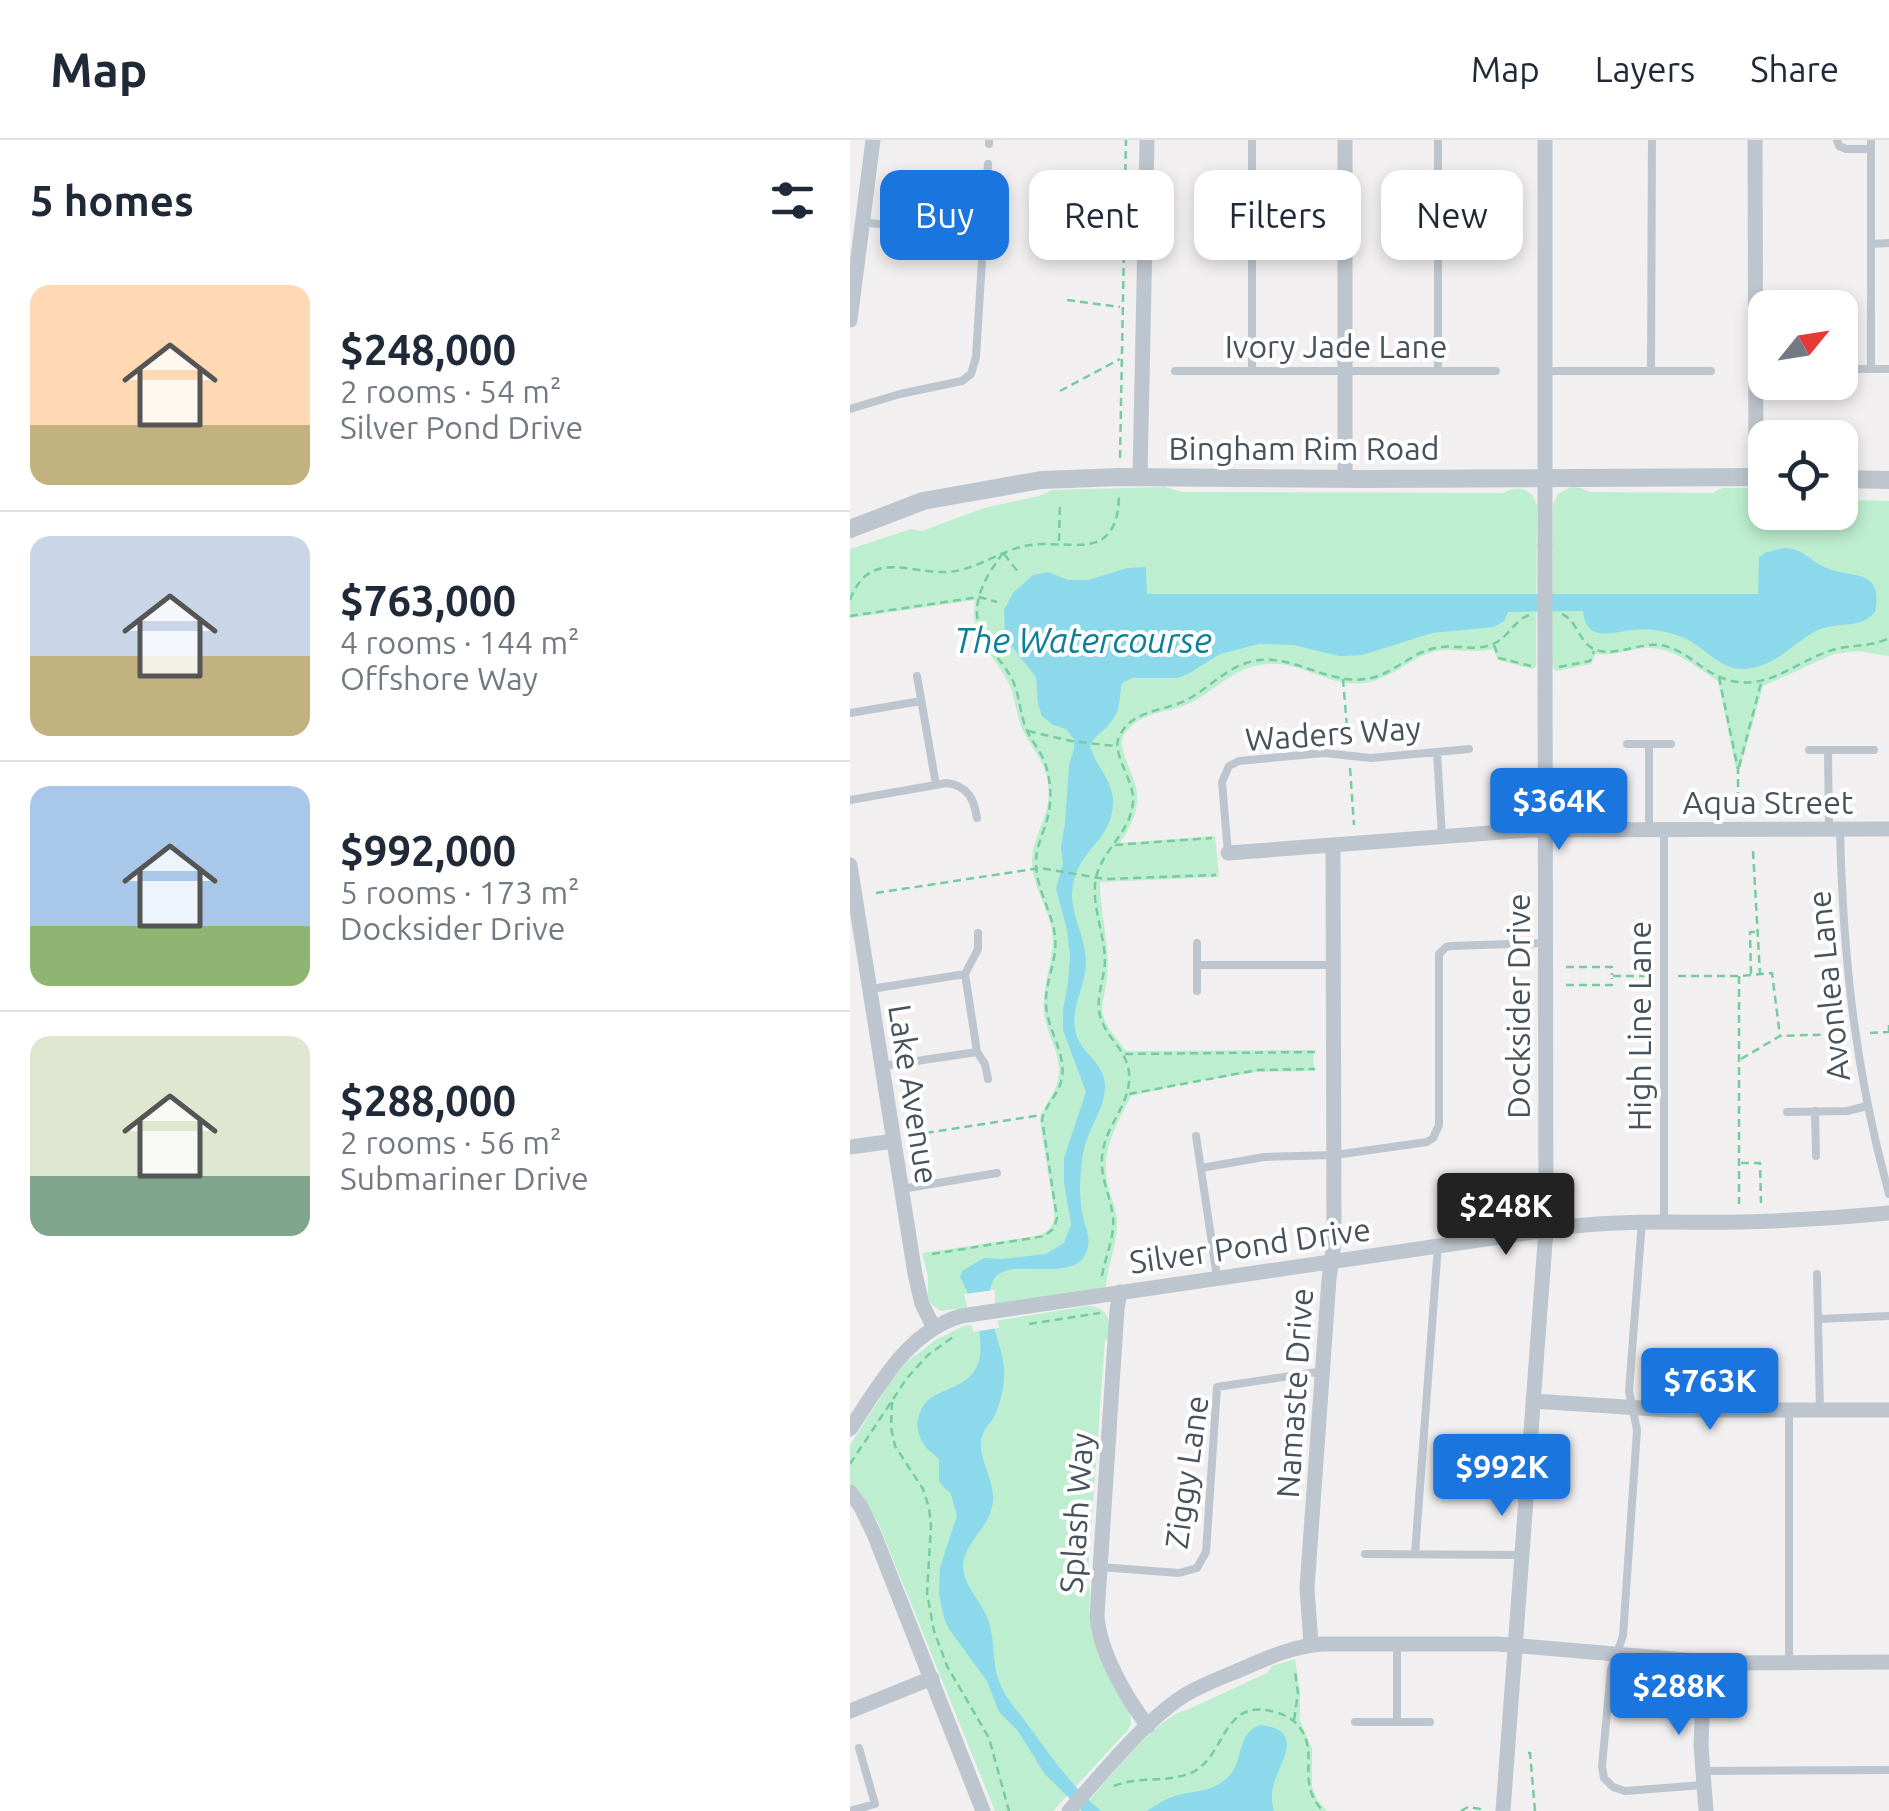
<!DOCTYPE html>
<meta charset="utf-8">
<style>
body{margin:0;font-family:Ubuntu,sans-serif;background:#f2f2f3;color:#1f2937;height:100vh;display:flex;flex-direction:column;font-size:38px;white-space:nowrap}
*{box-sizing:border-box;margin:0}
p{font-size:32px;color:#747a83}
.icon{flex:none;width:55px;height:55px;fill:none;stroke:currentColor;stroke-width:2;stroke-linecap:round;stroke-linejoin:round}
.map{position:relative;flex:1;overflow:hidden}
.side{display:flex;flex-direction:column;background:#fff;width:850px}
.side>*{flex:none}
.guide{position:absolute;left:30px;top:30px;width:858px;height:90px;display:flex;gap:20px}
.needle{width:65px;rotate:60deg}
.fabs{position:absolute;left:898px;top:150px;display:grid;gap:20px}
.fabs a{display:grid;place-items:center;width:110px;height:110px;border-radius:20px;background:#fff;box-shadow:0 5px 15px #0003;font-size:50px}
.price{position:absolute;translate:-50% -85px;padding:0 22px;border-radius:10px;background:#1b75df;color:#fff;font-size:32px;line-height:65px;filter:drop-shadow(0 2px 5px #0008)}
.price::after{content:'';position:absolute;left:50%;top:60px;width:30px;height:22px;margin-left:-15px;background:inherit;clip-path:polygon(0 0,100% 0,50% 100%)}
.price.on{background:#222;color:#fff}
ul{padding:0;list-style:none}
li{display:flex;align-items:center;gap:30px;height:250px;padding:0 30px}
li+li{border-top:2px solid #e0e1e3}
li span{display:grid;place-items:center;flex:none;width:280px;height:200px;border-radius:20px;color:#555}
li>.icon{margin-inline-start:auto}
span .icon{width:120px;height:120px;fill:#fffc;stroke-width:1}
li b{font-size:42px}
h2{display:flex;justify-content:space-between;align-items:center;height:120px;padding:0 30px;font-size:42px}
.tag{padding:0 35px;border-radius:20px;background:#fff;box-shadow:0 5px 15px #0003;font-size:35px;line-height:90px}
.tag.on{background:#1b75df;color:#fff}
header{display:flex;align-items:center;gap:60px;box-sizing:border-box;height:140px;padding:0 50px;background:#fff;border-bottom:2px solid #e0e1e3}
header strong{font-size:48px}
nav{display:flex;gap:55px;margin-inline-start:auto;font-size:35px}
main{display:flex;flex:1;min-height:0}
.map>svg:first-child{display:block}
</style>
<header>
<strong>Map</strong>
<nav><a>Map</a><a>Layers</a><a>Share</a></nav>
</header>
<main>
<section class="side">
<h2>5 homes<svg class="icon" aria-label="filters" viewBox="0 0 24 24"><path d="M4 7h16M4 17h16"/><circle cx="9" cy="7" r="2"/><circle cx="15" cy="17" r="2"/></svg></h2>
<ul>
<li><span style="background:linear-gradient(#ffd9b3 70%,#c2b280 0)"><svg class="icon" aria-label="home" viewBox="0 0 24 24"><path d="M3 11l9-7 9 7M6 9v11h12V9"/></svg></span><div><b>$248,000</b><p>2 rooms · 54 m²</p><p>Silver Pond Drive</p></div></li>
<li><span style="background:linear-gradient(#c9d6e8 60%,#c2b280 0)"><svg class="icon" aria-label="home" viewBox="0 0 24 24"><path d="M3 11l9-7 9 7M6 9v11h12V9"/></svg></span><div><b>$763,000</b><p>4 rooms · 144 m²</p><p>Offshore Way</p></div></li>
<li><span style="background:linear-gradient(#a9c7e8 70%,#8fb573 0)"><svg class="icon" aria-label="home" viewBox="0 0 24 24"><path d="M3 11l9-7 9 7M6 9v11h12V9"/></svg></span><div><b>$992,000</b><p>5 rooms · 173 m²</p><p>Docksider Drive</p></div></li>
<li><span style="background:linear-gradient(#dfe7d0 70%,#7fa58c 0)"><svg class="icon" aria-label="home" viewBox="0 0 24 24"><path d="M3 11l9-7 9 7M6 9v11h12V9"/></svg></span><div><b>$288,000</b><p>2 rooms · 56 m²</p><p>Submariner Drive</p></div></li>
</ul>
</section>
<div class="map">
<svg width="1039" height="1671" viewBox="0 0 1039 1671">
<rect width="100%" height="100%" fill="#f1efef"/>
<path fill="#bdeecf" d="M 315,347 L 332,352 L 653,353 C 668,345 682,348 687,366 L 686,527 L 682,529 L 648,520 L 643,509 C 623,514 602,507 582,512 C 557,520 540,540 513,543 C 481,547 455,524 424,524 C 388,523 370,547 342,562 C 320,574 289,570 274,595 C 266,609 286,636 287,653 C 289,672 280,687 270,703 L 365,696 L 369,737 L 250,742 C 250,777 262,810 256,846 C 254,857 250,867 254,878 C 258,890 269,901 276,911 L 463,910 L 464,931 L 407,932 L 343,942 L 281,956 C 266,986 250,1011 258,1046 C 261,1059 268,1071 267,1085 C 267,1106 257,1126 256,1148 L 91,1171 C 75,1162 78,1156 78,1141 C 78,1132 74,1122 72,1113 L 186,1096 C 199,1093 206,1084 204,1070 L 190,981 C 193,965 205,955 208,940 C 213,915 197,897 194,873 C 191,845 206,818 202,790 C 198,767 183,747 182,724 C 181,691 207,674 196,634 C 191,616 178,603 171,586 C 166,572 165,556 158,542 C 141,509 120,503 125,460 L 0,478 L 0,409 L 61,389 L 72,391 L 134,368 L 189,356 L 202,350 Z
M 721,347 L 731,348 L 740,352 L 863,353 L 872,348 L 915,348 L 915,372 L 990,372 L 990,360 L 1039,361 L 1039,516 L 1007,511 L 984,514 L 913,546 L 890,629 L 886,629 L 868,541 C 845,527 823,506 794,508 C 777,510 763,516 746,514 L 741,524 L 706,531 L 702,527 L 703,364 L 708,354 Z
M 238,1166 C 258,1167 260,1180 260,1197 L 255,1200 L 237,1444 L 240,1449 L 239,1471 L 242,1494 L 267,1553 L 280,1572 L 281,1584 L 278,1590 L 203,1671 L 145,1671 L 28,1382 L 0,1342 L 0,1305 L 39,1244 L 57,1222 L 87,1199 L 114,1186 Z
M 445,1519 L 450,1551 L 450,1580 L 462,1609 L 462,1647 L 468,1661 L 477,1671 L 230,1671 C 250,1649 311,1572 337,1570 L 417,1533 L 422,1526 Z"/>
<path fill="#8bd9eb" d="M 935,408 C 952,409 958,418 972,426 C 997,440 1035,425 1025,472 C 1010,490 988,481 968,490 C 943,502 925,528 894,529 C 872,530 858,511 840,501 C 832,496 821,493 811,491 C 801,489 791,489 781,490 C 760,493 736,502 733,471 L 658,472 L 654,481 L 644,487 L 582,493 L 512,515 L 489,516 L 444,505 L 409,504 L 370,514 L 338,534 L 327,538 L 282,538 L 272,543 C 269,554 271,569 264,578 C 257,589 246,594 240,605 C 244,625 262,638 263,660 C 264,704 224,708 222,754 C 222,777 235,796 236,820 C 237,845 219,868 226,894 C 232,914 254,922 255,945 C 256,965 242,983 236,1002 C 233,1011 231,1022 231,1031 C 229,1046 230,1062 233,1077 C 235,1086 240,1096 238,1106 C 230,1151 154,1110 142,1143 C 131,1172 157,1208 154,1239 C 153,1252 150,1263 145,1275 C 140,1284 132,1291 131,1301 C 129,1324 148,1343 142,1367 C 137,1390 113,1404 113,1427 C 114,1445 129,1459 136,1475 C 146,1495 141,1520 149,1541 C 155,1558 167,1570 178,1585 C 201,1616 221,1646 251,1671 L 232,1671 L 194,1633 L 168,1591 L 149,1572 L 137,1541 L 99,1489 L 94,1478 L 89,1454 L 90,1427 L 107,1376 L 101,1354 L 89,1342 L 89,1319 C 84,1314 77,1310 73,1303 C 63,1288 67,1265 84,1256 C 100,1247 118,1245 127,1226 C 138,1202 122,1159 110,1137 L 112,1131 L 134,1118 L 152,1119 L 196,1114 L 214,1103 L 221,1084 L 214,1043 L 214,1018 L 236,952 L 213,890 L 213,870 L 218,842 L 220,816 L 217,790 L 206,749 L 213,723 L 211,707 L 215,683 L 219,625 L 224,609 L 224,599 L 216,589 L 203,585 L 192,576 L 188,564 L 186,537 L 163,508 L 155,494 L 154,470 L 163,453 L 183,435 L 198,432 L 218,440 L 238,440 L 277,428 L 296,427 L 297,454 L 908,454 L 909,417 L 917,412 Z
M 410,1585 C 457,1590 429,1622 423,1647 C 421,1655 422,1663 424,1671 L 297,1671 C 306,1665 315,1659 325,1656 C 345,1650 362,1653 378,1637 C 395,1621 385,1594 410,1585 Z"/>
<path fill="#f1efef" d="M 145,1150 L 145,1166 L 149,1188 L 123,1192 L 114,1154 Z"/>
<g fill="none" stroke-linecap="round" stroke-linejoin="round">
<path stroke="#76cca0" stroke-width="2.5" stroke-dasharray="8 5" stroke-linecap="butt" d="M 220,113 L 273,102
M 217,160 L 270,167
M 210,251 L 270,219
M 270,318 L 276,0
M 209,401 L 210,362
M 154,414 L 169,433
M 0,460 C 20,408 57,434 99,432 C 124,430 147,413 171,407 C 214,395 267,429 269,356
M 712,474 C 727,481 728,499 742,508 C 761,519 789,502 810,505 C 837,509 852,533 878,540 C 917,551 944,523 979,511 C 999,504 1019,508 1039,498
M 0,476 L 129,457 L 147,462
M 644,505 L 649,518 L 681,526
M 709,527 L 740,521 L 744,511
M 869,537 L 888,629 L 888,672
M 493,539 L 498,600
M 178,591 L 221,601 L 264,606
M 889,627 L 911,543
M 500,628 L 504,685
M 265,705 L 362,698
M 903,711 L 910,834
M 26,753 L 190,728 L 255,739 L 366,735
M 716,827 L 762,827 L 762,835
M 901,834 L 900,792 L 905,792
M 763,836 L 800,836
M 828,836 L 889,836 L 922,833 L 930,896
M 889,836 L 889,1064
M 716,845 L 762,845 L 762,838
M 1039,885 L 1039,898
M 1020,893 L 1038,892
M 275,914 L 465,912
M 891,919 L 930,896 L 992,894
M 279,954 L 407,930 L 465,929
M 63,995 L 192,975
M 891,1023 L 910,1023 L 911,1063
M 82,1114 L 195,1096 L 204,1088 L 207,1078 L 192,979 C 196,964 209,954 212,938 C 216,912 197,890 196,864 C 195,840 208,820 205,796 C 202,771 186,749 186,723 C 186,709 191,699 195,686 C 202,667 202,646 196,626 C 192,612 180,600 175,586 C 170,571 169,555 163,541 C 152,518 129,503 127,475 C 126,451 140,431 153,413
M 252,1136 C 255,1117 265,1097 263,1077 C 260,1053 248,1034 253,1010 C 258,982 282,962 279,932 C 276,910 258,899 251,879 C 244,860 255,839 255,819 C 254,794 243,769 245,744 C 248,712 281,694 283,662 C 285,641 261,614 269,597 C 282,568 317,572 340,558 C 358,548 372,533 391,525 C 435,506 472,545 516,539 C 543,535 560,513 585,508 C 605,503 625,513 645,503 C 659,496 664,481 679,475
M 179,1184 L 250,1173
M 42,1262 L 41,1287 L 45,1306 L 73,1349 L 79,1368 L 81,1386 L 77,1453 L 84,1491 L 97,1526 L 139,1598 L 159,1671
M 0,1324 L 57,1238 L 78,1215 L 103,1197
M 444,1580 L 448,1553 L 445,1532
M 678,1613 L 680,1613 L 685,1671
M 264,1646 C 288,1636 317,1643 341,1633 C 377,1617 371,1554 428,1573 C 438,1576 447,1582 452,1591 C 468,1617 446,1643 473,1671
M 611,1671 L 618,1667 L 630,1669 L 630,1671"/>
<path stroke="#bdc6ce" stroke-width="8" d="M 987,0 L 989,6 L 996,9 L 1021,9
M 139,4 L 139,0
M 12,82 L 134,97
M 1021,104 L 1039,103
M 990,229 L 1039,229
M 1021,229 L 1021,0
M 325,231 L 646,231
M 402,231 L 402,0
M 588,231 L 588,0
M 696,231 L 861,231
M 801,231 L 802,0
M 0,269 L 50,254 L 112,241 L 121,234 L 126,217 L 138,24
M 67,536 L 86,645
M 0,573 L 71,561
M 777,604 L 821,604
M 799,604 L 799,689
M 959,610 L 1024,610
M 978,610 L 979,690
M 587,612 L 592,697
M 0,660 L 97,643 C 118,646 124,659 127,678
M 814,690 L 814,1081
M 990,690 C 993,817 1005,931 1039,1054
M 378,713 L 372,642 L 379,626 L 389,621 L 474,613 L 521,618 L 619,609
M 128,793 L 128,809 L 115,834 L 127,912 L 135,924 L 138,939
M 347,803 L 347,851
M 347,825 L 482,825
M 21,849 L 115,834
M 33,926 L 127,912
M 965,971 L 966,1016
M 937,972 L 997,971 L 1017,966
M 346,996 L 367,1137
M 351,1028 L 414,1017 L 485,1015 L 577,1002 L 583,998 L 589,985 L 589,814 L 596,807 L 601,806 L 695,803
M 52,1049 L 147,1033
M 792,1081 L 779,1251 L 787,1290 L 773,1496 L 761,1529 L 752,1626 L 754,1638 L 763,1647 L 775,1651 L 853,1645
M 967,1134 L 970,1270
M 968,1179 L 1039,1176
M 515,1414 L 670,1415
M 565,1414 L 588,1105
M 250,1427 L 329,1433 L 347,1428 L 356,1412 L 367,1247 L 474,1231
M 547,1504 L 547,1582
M 939,1521 L 939,1270
M 505,1582 L 580,1582
M 852,1631 L 1039,1630
M 0,1671 L 25,1664 L 9,1608"/>
<path stroke="#bdc6ce" stroke-width="15" d="M 495,0 L 495,339
M 695,0 L 695,406
M 905,0 L 906,337
M 0,180 L 23,0
M 290,337 L 297,0
M 378,713 L 680,690 L 1039,689
M 0,725 L 65,1134 L 72,1164 L 84,1188
M 0,1007 L 44,1001
M 270,1152 L 267,1169 L 247,1475 C 249,1511 276,1558 298,1586
M 683,1261 L 821,1270 L 1039,1270
M 0,1289 C 29,1246 57,1192 111,1176 L 725,1086 C 780,1080 835,1083 890,1082 C 940,1081 989,1078 1039,1073
M 0,1352 L 11,1367 L 24,1394 L 133,1671
M 461,1505 L 457,1448 L 479,1139 L 484,1103 L 483,706
M 854,1523 L 851,1606 L 856,1671
M 0,1571 L 82,1538
M 219,1671 C 251,1635 295,1580 335,1555 C 353,1544 373,1537 392,1529 C 419,1517 444,1506 473,1504 L 648,1504 L 871,1523 L 1039,1522
M 653,1671 L 696,1089 L 695,521"/>
<path stroke="#bdc6ce" stroke-width="18" d="M 990,339 L 1039,340
M 0,389 L 73,361 L 191,340 L 270,337 L 512,339 L 915,337"/>
<path stroke="#bdc6ce" stroke-width="15" d="M 695,406 L 695,521"/>
</g>
<g text-anchor="middle" dominant-baseline="central" stroke-width="8" stroke-linejoin="round" paint-order="stroke">
<g font-size="32" fill="#47525c" stroke="#fff">
<text x="486" y="206">Ivory Jade Lane</text>
<text x="454" y="308">Bingham Rim Road</text>
<text transform="translate(483 593) rotate(-4)">Waders Way</text>
<text x="918" y="662">Aqua Street</text>
<text transform="translate(978 846) rotate(-96)">Avonlea Lane</text>
<text transform="translate(668 866) rotate(-90)">Docksider Drive</text>
<text transform="translate(789 886) rotate(-90)">High Line Lane</text>
<text transform="translate(64 954) rotate(81)">Lake Avenue</text>
<text transform="translate(400 1105) rotate(-8)">Silver Pond Drive</text>
<text transform="translate(444 1253) rotate(-86)">Namaste Drive</text>
<text transform="translate(336 1332) rotate(-82)">Ziggy Lane</text>
<text transform="translate(226 1373) rotate(-86)">Splash Way</text>
</g>
<g font-size="35" font-style="italic" fill="#0e7f99" stroke="#fff">
<text x="233" y="500">The Watercourse</text>
</g>
</g>
</svg>
<div class="fabs">
<a><svg class="needle" viewBox="-14 -14 28 28"><path d="M0-13l5 13h-10z" fill="#e53935"/><path d="M0 13l5-13h-10z" fill="#747a83"/></svg></a>
<a><svg class="icon" aria-label="locate" viewBox="0 0 24 24"><circle cx="12" cy="12" r="6"/><path d="M12 2v4M12 18v4M2 12h4M18 12h4"/></svg></a>
</div>
<b class="price" style="left:709px;top:713px">$364K</b>
<b class="price on" style="left:656px;top:1118px">$248K</b>
<b class="price" style="left:860px;top:1293px">$763K</b>
<b class="price" style="left:652px;top:1379px">$992K</b>
<b class="price" style="left:829px;top:1598px">$288K</b>
<div class="guide">
<a class="tag on">Buy</a>
<a class="tag">Rent</a>
<a class="tag">Filters</a>
<a class="tag">New</a>
</div>
</div>
</main>
